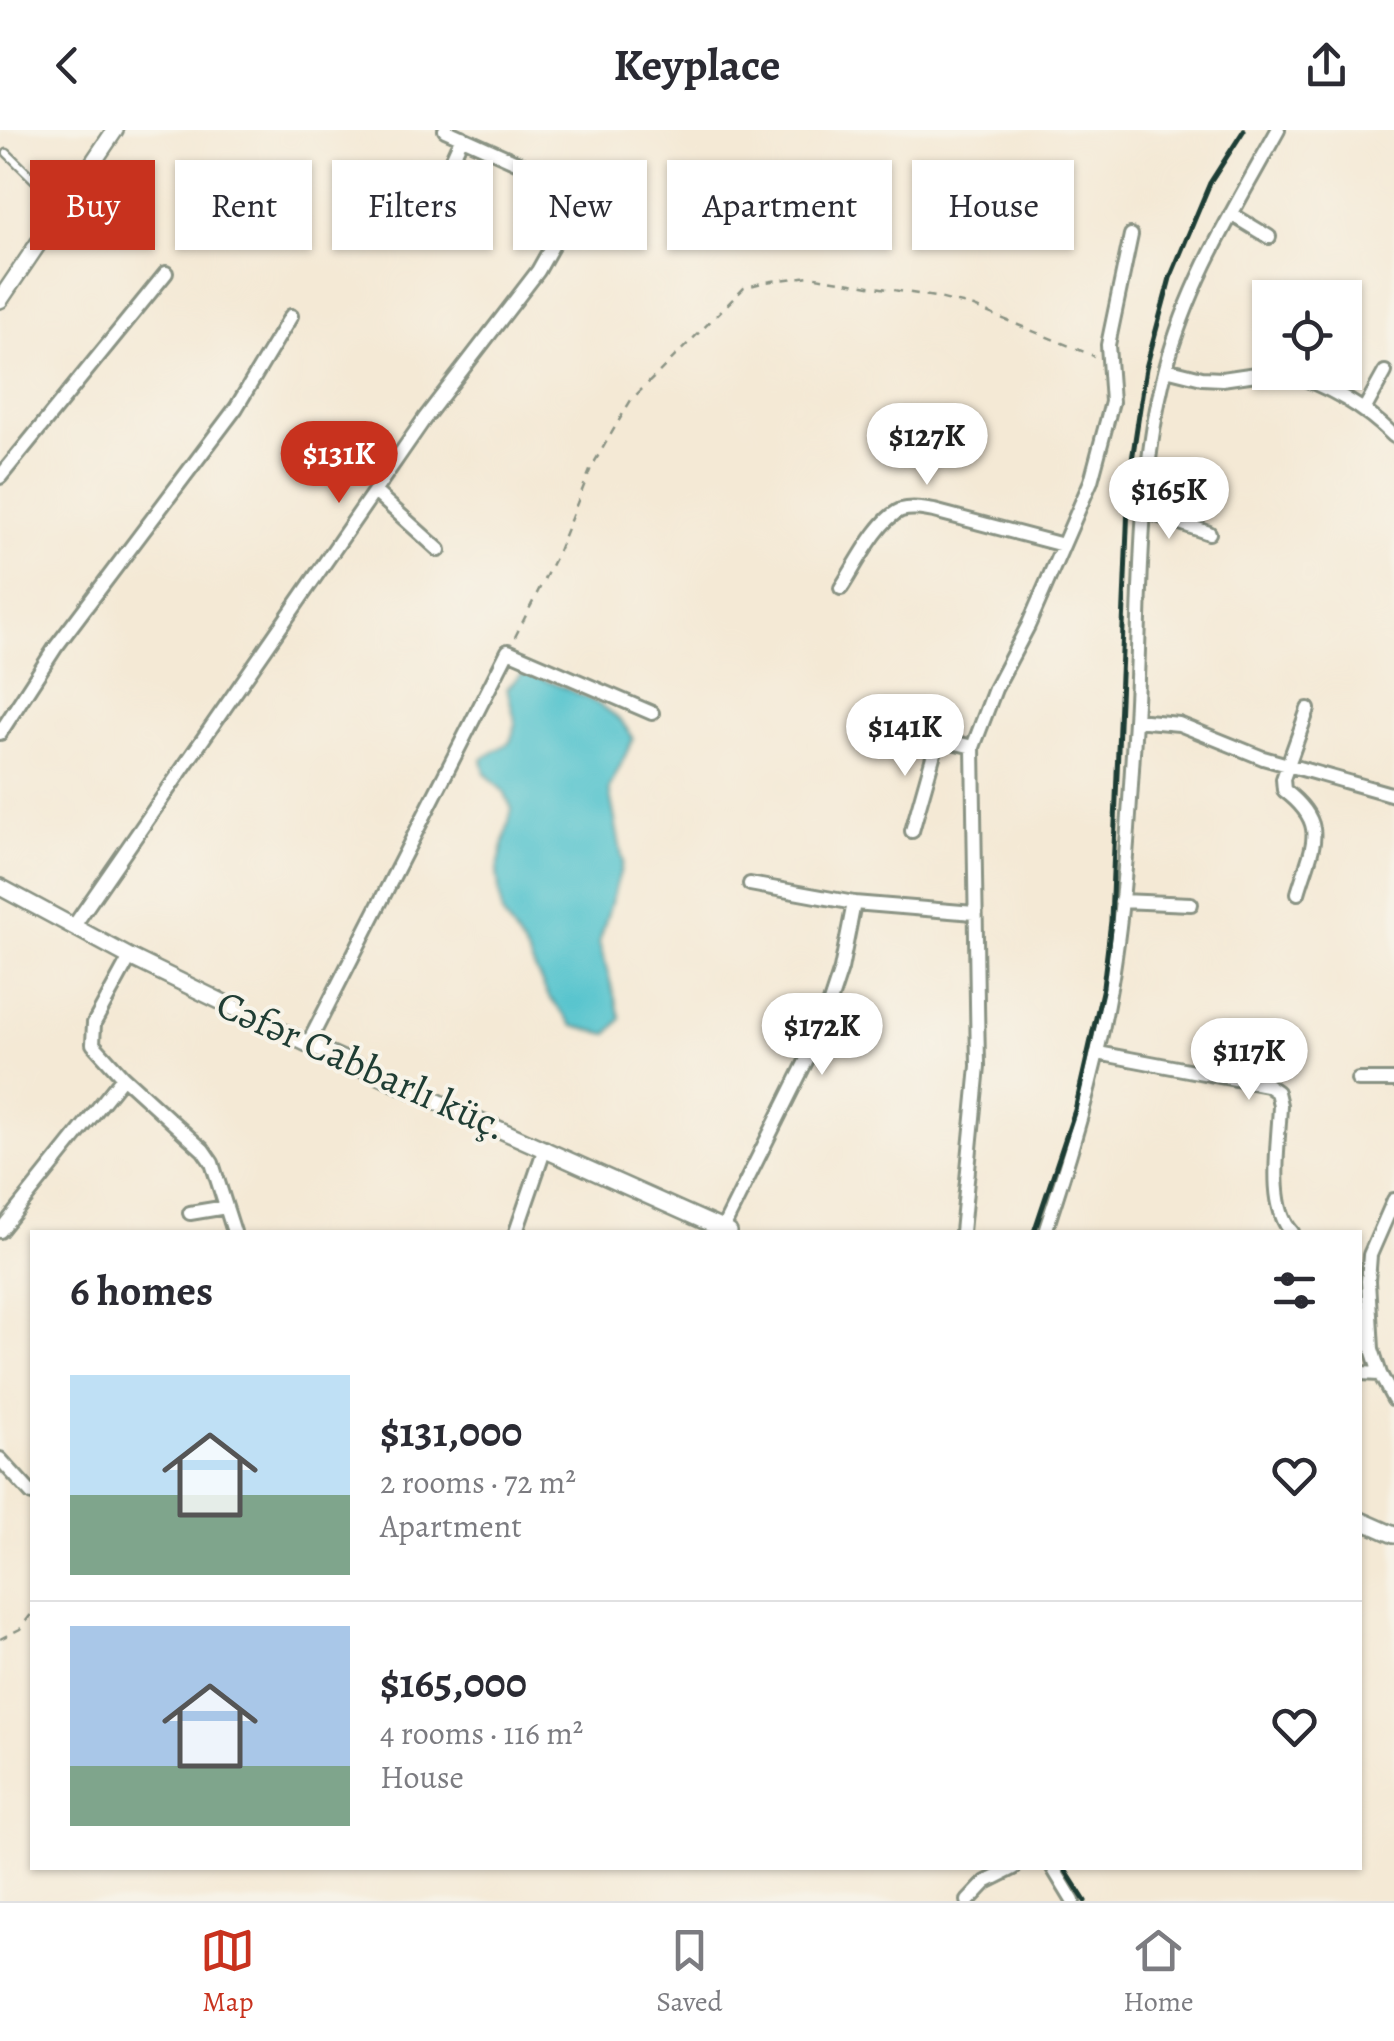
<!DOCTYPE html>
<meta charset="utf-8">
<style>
body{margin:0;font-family:Alegreya,serif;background:#f7f7f7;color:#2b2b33;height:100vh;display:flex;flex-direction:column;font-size:38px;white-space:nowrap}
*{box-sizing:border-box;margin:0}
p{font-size:32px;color:#7c7c81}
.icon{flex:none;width:55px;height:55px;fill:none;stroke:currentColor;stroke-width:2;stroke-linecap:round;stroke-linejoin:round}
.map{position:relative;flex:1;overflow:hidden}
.panel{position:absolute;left:30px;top:1100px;width:1332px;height:640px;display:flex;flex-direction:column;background:#fff;border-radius:0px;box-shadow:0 2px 8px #0004}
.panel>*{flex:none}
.banner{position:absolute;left:30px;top:30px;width:1335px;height:90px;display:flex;gap:20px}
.fabs{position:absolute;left:1252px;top:150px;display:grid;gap:20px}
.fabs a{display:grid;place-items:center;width:110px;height:110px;border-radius:0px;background:#fff;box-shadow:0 2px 8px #0004;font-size:50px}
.price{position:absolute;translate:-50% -85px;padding:0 22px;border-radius:35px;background:#fff;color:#222;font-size:32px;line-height:65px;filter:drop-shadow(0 2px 5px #0008)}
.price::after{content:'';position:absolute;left:50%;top:60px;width:30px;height:22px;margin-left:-15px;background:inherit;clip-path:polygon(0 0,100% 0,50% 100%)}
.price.on{background:#c8321e;color:#fff}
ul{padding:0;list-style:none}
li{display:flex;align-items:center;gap:30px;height:250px;padding:0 40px}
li+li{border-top:2px solid #e1e1e2}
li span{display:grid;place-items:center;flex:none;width:280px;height:200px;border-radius:0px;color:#555}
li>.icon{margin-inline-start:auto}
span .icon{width:120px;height:120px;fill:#fffc;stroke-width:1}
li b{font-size:42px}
h2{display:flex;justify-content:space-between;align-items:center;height:120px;padding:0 40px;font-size:42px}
.pill{padding:0 35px;border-radius:0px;background:#fff;box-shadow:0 2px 8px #0004;font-size:35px;line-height:90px}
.pill.on{background:#c8321e;color:#fff}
header{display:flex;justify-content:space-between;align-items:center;height:130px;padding:0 40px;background:#fff;font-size:45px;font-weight:700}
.tab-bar{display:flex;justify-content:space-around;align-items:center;height:140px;border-top:2px solid #e1e1e2;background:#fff;font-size:28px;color:#7c7c81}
.tab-bar a{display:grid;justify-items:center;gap:5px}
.tab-bar .on{color:#c8321e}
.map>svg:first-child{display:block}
</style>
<header><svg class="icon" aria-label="back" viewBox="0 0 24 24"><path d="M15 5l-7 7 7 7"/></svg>Keyplace<svg class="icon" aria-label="share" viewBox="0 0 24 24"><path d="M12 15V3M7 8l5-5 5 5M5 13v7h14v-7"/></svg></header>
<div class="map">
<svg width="1394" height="1771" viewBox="0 0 1394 1771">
<rect width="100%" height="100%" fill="#f7f3e8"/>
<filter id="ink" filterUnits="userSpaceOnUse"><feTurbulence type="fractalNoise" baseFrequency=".01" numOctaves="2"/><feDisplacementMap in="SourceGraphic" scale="20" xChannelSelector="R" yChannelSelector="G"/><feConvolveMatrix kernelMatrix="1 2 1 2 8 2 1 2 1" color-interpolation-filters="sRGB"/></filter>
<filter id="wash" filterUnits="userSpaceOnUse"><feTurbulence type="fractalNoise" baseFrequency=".0048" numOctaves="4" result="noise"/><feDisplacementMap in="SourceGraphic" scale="40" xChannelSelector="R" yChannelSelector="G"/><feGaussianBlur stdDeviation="2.25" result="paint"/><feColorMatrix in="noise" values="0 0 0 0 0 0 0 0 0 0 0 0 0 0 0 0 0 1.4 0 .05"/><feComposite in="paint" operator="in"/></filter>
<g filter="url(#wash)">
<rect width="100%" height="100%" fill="#f4e9d5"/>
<path fill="#57c4ce" stroke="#3b8081" stroke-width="2.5" d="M 522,544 L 531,544 C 566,560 616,573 633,609 L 609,659 L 623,732 L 599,813 L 621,889 L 608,904 L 573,896 L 549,867 L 525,819 L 502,784 L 497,741 L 512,679 L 504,662 L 485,643 L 482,629 L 510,612 L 516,594 L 507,558 Z"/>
</g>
<g filter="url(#ink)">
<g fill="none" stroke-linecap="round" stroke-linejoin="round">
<g stroke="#8a9384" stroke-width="11">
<path id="service" d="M 7,23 L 62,77"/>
</g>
<g stroke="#8a9384" stroke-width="18">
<path id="minor" d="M 432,73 L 462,7
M 1231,84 L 1269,107
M 1166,239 L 1202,248 L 1222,249 L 1270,242
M 1285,242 C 1326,255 1364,276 1394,306
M 1364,280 L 1385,242
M 0,347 L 166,143
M 375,362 L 439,420
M 1143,380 L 1209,403
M 841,458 C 855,437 878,389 901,380 C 912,377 923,379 934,381 L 1063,415
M 1135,590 L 1179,594 L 1263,628 L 1394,665
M 910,602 L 973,617
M 0,603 L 55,518 L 236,278 L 291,186
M 912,701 L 938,609
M 750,754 L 854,773 L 974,783
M 1298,763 C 1312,715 1330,695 1284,660 L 1283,649 L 1308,579
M 1121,771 L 1191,774
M 73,797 L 425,288 L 538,141 L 573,79 L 572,61 L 561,52 L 445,0
M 130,827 L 94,893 L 93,914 L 123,947 L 203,1020 L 212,1033 L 234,1102
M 308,914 L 508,521 L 652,583
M 1098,923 L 1267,955 L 1277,962 L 1280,975 C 1279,1010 1267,1077 1292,1102
M 1358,950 L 1394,950
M 1394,1070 L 1370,1125 L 1368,1151 L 1372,1219 L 1380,1244 L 1394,1270
M 190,1083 L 226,1077
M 722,1100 L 820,903 L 841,839 L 854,773
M 0,1101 L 123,947
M 516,1102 L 545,1018
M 962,1102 L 978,936 L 973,617 L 995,559 L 1028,496 L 1091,351 L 1112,272 L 1108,215 L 1131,105
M 1045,1102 C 1070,1026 1094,948 1108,869 C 1125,778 1129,684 1135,591 C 1142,473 1136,354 1166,238 C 1189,151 1235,78 1278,0
M 1360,1243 L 1380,1244
M 0,1329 L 32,1364
M 1053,1738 L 1073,1771
M 968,1771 L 986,1752 L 1014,1738"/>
</g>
<g stroke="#8a9384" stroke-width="20">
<path id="tertiary" d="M 0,170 L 115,0
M 0,757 L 130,827 L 308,914 L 729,1102
M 1360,1390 L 1394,1405"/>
</g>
<path stroke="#8a9384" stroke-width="2.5" stroke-dasharray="8 8" stroke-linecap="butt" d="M 515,507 L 556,426 L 591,338 L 631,270 L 744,158 L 765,152 L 810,146 L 935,167 L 974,177 L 1094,226
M 0,1509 L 20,1499 L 32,1483"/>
<use href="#service" stroke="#fff" stroke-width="6"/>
<use href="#minor" stroke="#fff" stroke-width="12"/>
<use href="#tertiary" stroke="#fff" stroke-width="15"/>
<path stroke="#1f3d34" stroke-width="5" d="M 1034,1102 L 1075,980 L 1103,857 L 1111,791 L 1129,350 L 1146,238 L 1170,148 L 1210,53 L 1244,0
M 1064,1738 L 1085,1771"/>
</g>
</g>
<g text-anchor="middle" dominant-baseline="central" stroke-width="8" stroke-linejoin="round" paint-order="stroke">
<g font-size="40" fill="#1f3d34" stroke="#f7f3e8">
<text transform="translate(362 935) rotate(24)">Cəfər Cabbarlı küç.</text>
</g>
</g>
</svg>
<div class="fabs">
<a><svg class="icon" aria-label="locate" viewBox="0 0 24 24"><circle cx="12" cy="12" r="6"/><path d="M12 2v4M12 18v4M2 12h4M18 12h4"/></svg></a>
</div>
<b class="price" style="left:927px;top:358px">$127K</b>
<b class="price on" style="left:339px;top:376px">$131K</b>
<b class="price" style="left:1169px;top:412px">$165K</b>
<b class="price" style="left:905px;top:649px">$141K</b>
<b class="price" style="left:822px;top:948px">$172K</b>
<b class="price" style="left:1249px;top:973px">$117K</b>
<div class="banner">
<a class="pill on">Buy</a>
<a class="pill">Rent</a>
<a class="pill">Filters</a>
<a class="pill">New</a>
<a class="pill">Apartment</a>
<a class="pill">House</a>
</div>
<section class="panel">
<h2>6 homes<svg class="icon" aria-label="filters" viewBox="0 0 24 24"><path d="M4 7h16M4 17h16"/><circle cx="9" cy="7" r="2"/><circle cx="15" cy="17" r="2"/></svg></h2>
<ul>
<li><span style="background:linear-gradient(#bfe0f5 60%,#7fa58c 0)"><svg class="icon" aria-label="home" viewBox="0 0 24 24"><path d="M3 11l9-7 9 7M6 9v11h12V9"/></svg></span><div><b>$131,000</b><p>2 rooms · 72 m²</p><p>Apartment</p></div><svg class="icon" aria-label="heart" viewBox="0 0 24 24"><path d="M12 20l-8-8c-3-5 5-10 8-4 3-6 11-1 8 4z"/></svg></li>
<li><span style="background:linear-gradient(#a9c7e8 70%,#7fa58c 0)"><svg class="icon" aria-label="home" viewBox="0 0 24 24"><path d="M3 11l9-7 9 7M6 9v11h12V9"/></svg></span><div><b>$165,000</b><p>4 rooms · 116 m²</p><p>House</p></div><svg class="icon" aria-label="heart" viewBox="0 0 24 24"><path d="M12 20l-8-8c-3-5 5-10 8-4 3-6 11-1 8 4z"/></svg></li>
</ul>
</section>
</div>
<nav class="tab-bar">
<a class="on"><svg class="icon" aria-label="map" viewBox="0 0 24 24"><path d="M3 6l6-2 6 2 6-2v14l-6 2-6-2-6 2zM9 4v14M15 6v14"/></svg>Map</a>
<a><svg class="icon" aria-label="saved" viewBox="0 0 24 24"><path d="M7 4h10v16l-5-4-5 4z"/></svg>Saved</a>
<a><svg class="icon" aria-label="home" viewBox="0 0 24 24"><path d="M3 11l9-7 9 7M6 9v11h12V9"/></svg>Home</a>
</nav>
